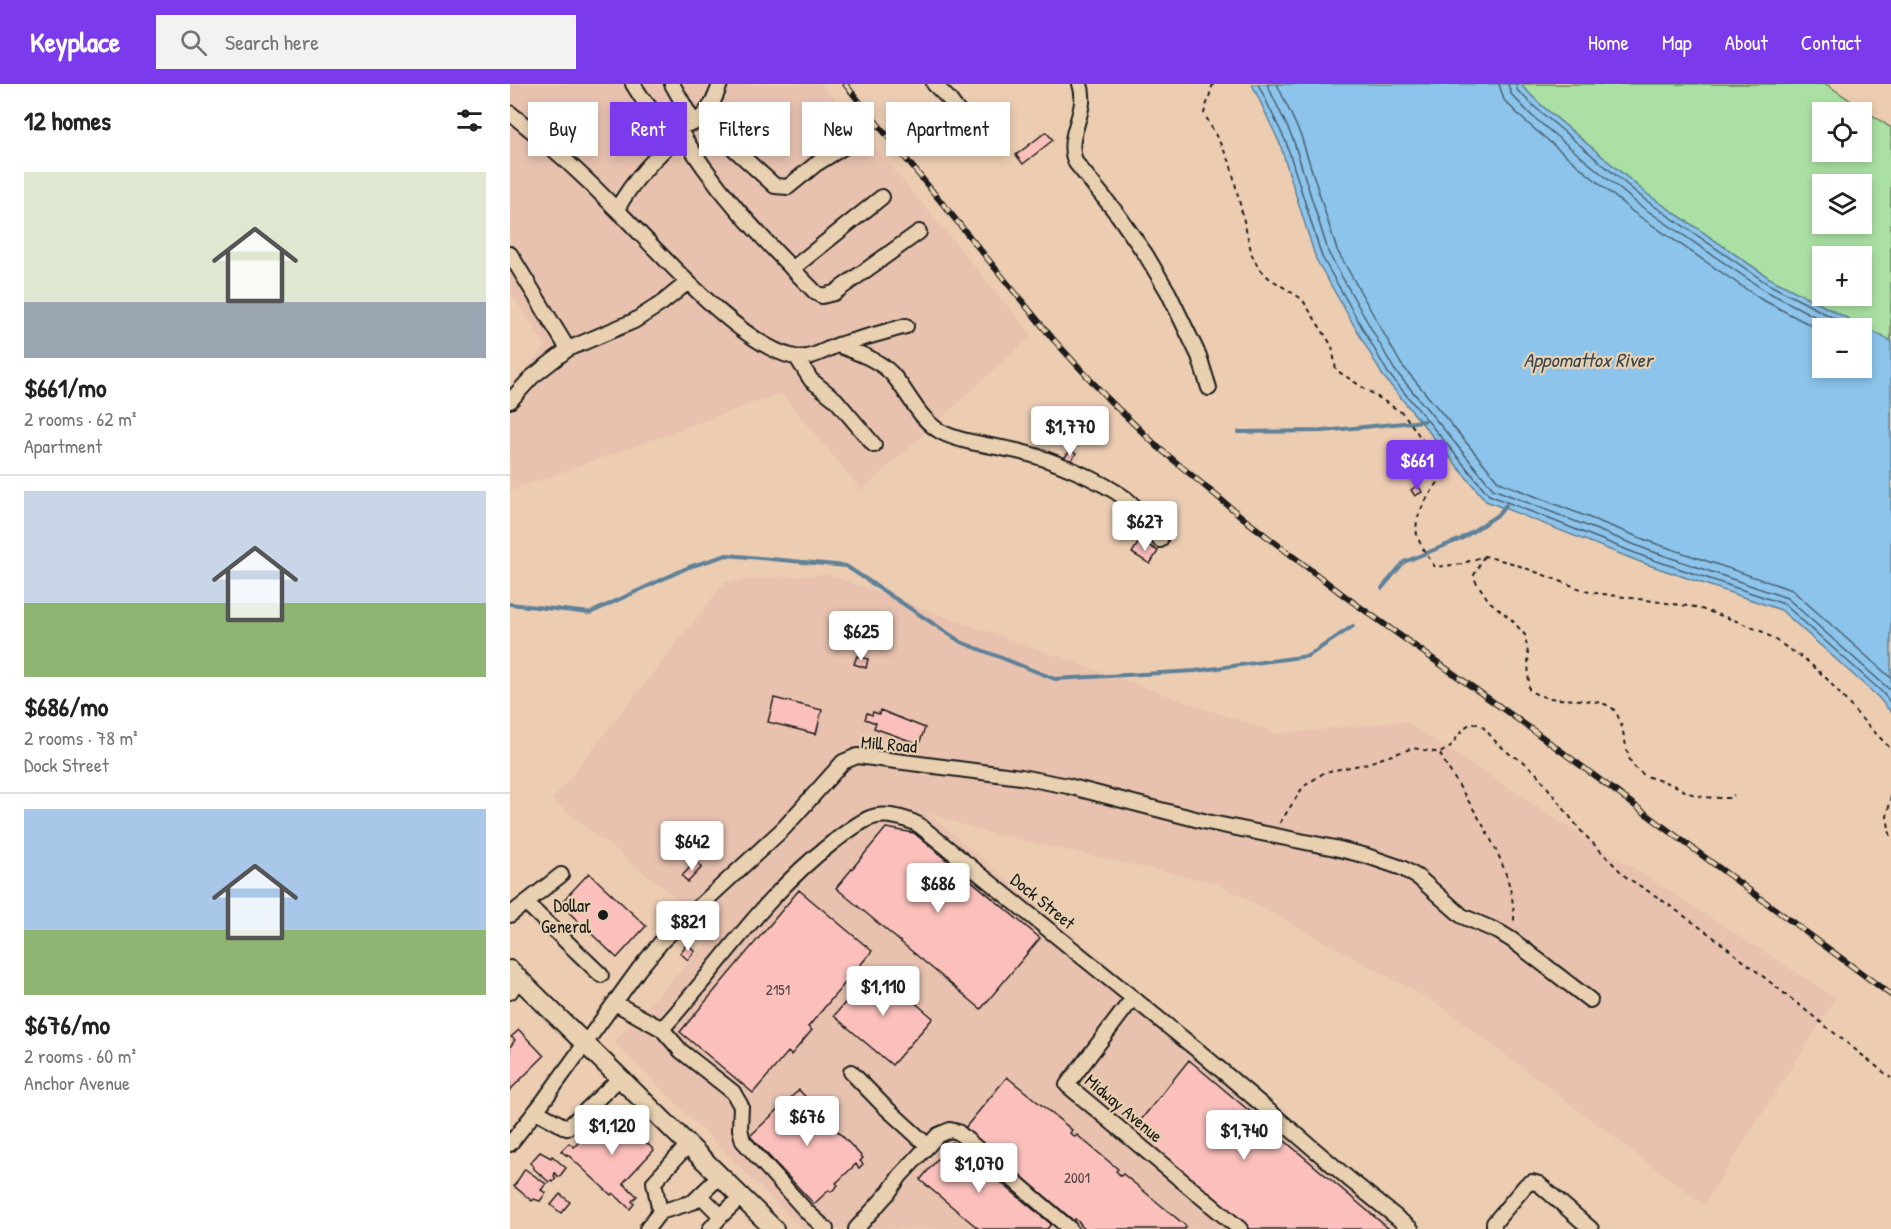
<!DOCTYPE html>
<meta charset="utf-8">
<style>
body{margin:0;font-family:"Patrick Hand",sans-serif;background:#f2f2f2;color:#222;height:100vh;display:flex;flex-direction:column;font-size:22px;white-space:nowrap}
*{box-sizing:border-box;margin:0}
p{font-size:20px;color:#767676}
.icon{flex:none;width:33px;height:33px;fill:none;stroke:currentColor;stroke-width:2;stroke-linecap:round;stroke-linejoin:round}
.map{position:relative;flex:1;overflow:hidden}
.drawer{display:flex;flex-direction:column;background:#fff;width:510px}
.drawer>*{flex:none}
.guide{position:absolute;left:18px;top:18px;width:570px;height:54px;display:flex;gap:12px}
.fabs{position:absolute;left:1302px;top:18px;display:grid;gap:12px}
.fabs a{display:grid;place-items:center;width:60px;height:60px;border-radius:0px;background:#fff;box-shadow:0 3px 9px #0003;font-size:30px}
.price{position:absolute;translate:-50% -51px;padding:0 14px;border-radius:6px;background:#fff;color:#222;font-size:20px;line-height:39px;filter:drop-shadow(0 2px 3px #0008)}
.price::after{content:'';position:absolute;left:50%;top:36px;width:18px;height:14px;margin-left:-9px;background:inherit;clip-path:polygon(0 0,100% 0,50% 100%)}
.price.current{background:#7c3aed;color:#fff}
ul{padding:0;list-style:none}
li{display:grid;align-content:center;gap:12px;height:318px;padding:0 24px}
li+li{border-top:2px solid #e0e0e0}
li span{display:grid;place-items:center;height:186px;border-radius:0px;color:#555}
li>.icon{margin-inline-start:auto}
span .icon{width:108px;height:108px;fill:#fffc;stroke-width:1}
li b{font-size:26px}
h2{display:flex;justify-content:space-between;align-items:center;height:72px;padding:0 24px;font-size:26px}
.tag{padding:0 21px;border-radius:0px;background:#fff;box-shadow:0 3px 9px #0003;font-size:21px;line-height:54px}
.tag.current{background:#7c3aed;color:#fff}
header{display:flex;align-items:center;gap:36px;box-sizing:border-box;height:84px;padding:0 30px;background:#7c3aed;color:#fff}
header strong{font-size:28px}
nav{display:flex;gap:33px;margin-inline-start:auto;font-size:21px}
.search{width:420px;height:54px;background:#f2f2f2;display:flex;align-items:center;gap:15px;box-sizing:border-box;padding:0 21px;border-radius:0px;color:#767676;font-size:22px}
main{display:flex;flex:1;min-height:0}
.map>svg:first-child{display:block}
</style>
<header>
<strong>Keyplace</strong>
<div class="search"><svg class="icon" aria-label="search" viewBox="0 0 24 24"><circle cx="10" cy="10" r="6"/><path d="M15 15l6 6"/></svg>Search here</div>
<nav><a>Home</a><a>Map</a><a>About</a><a>Contact</a></nav>
</header>
<main>
<section class="drawer">
<h2>12 homes<svg class="icon" aria-label="filters" viewBox="0 0 24 24"><path d="M4 7h16M4 17h16"/><circle cx="9" cy="7" r="2"/><circle cx="15" cy="17" r="2"/></svg></h2>
<ul>
<li><span style="background:linear-gradient(#dfe7d0 70%,#9aa5b1 0)"><svg class="icon" aria-label="home" viewBox="0 0 24 24"><path d="M3 11l9-7 9 7M6 9v11h12V9"/></svg></span><div><b>$661/mo</b><p>2 rooms · 62 m²</p><p>Apartment</p></div></li>
<li><span style="background:linear-gradient(#c9d6e8 60%,#8fb573 0)"><svg class="icon" aria-label="home" viewBox="0 0 24 24"><path d="M3 11l9-7 9 7M6 9v11h12V9"/></svg></span><div><b>$686/mo</b><p>2 rooms · 78 m²</p><p>Dock Street</p></div></li>
<li><span style="background:linear-gradient(#a9c7e8 65%,#8fb573 0)"><svg class="icon" aria-label="home" viewBox="0 0 24 24"><path d="M3 11l9-7 9 7M6 9v11h12V9"/></svg></span><div><b>$676/mo</b><p>2 rooms · 60 m²</p><p>Anchor Avenue</p></div></li>
</ul>
</section>
<div class="map">
<svg width="1381" height="1145" viewBox="0 0 1381 1145">
<rect width="100%" height="100%" fill="#eccdb2"/>
<filter id="ink" filterUnits="userSpaceOnUse"><feTurbulence type="fractalNoise" baseFrequency=".0167" numOctaves="2"/><feDisplacementMap in="SourceGraphic" scale="12" xChannelSelector="R" yChannelSelector="G"/><feConvolveMatrix kernelMatrix="1 2 1 2 8 2 1 2 1" color-interpolation-filters="sRGB"/></filter>
<g filter="url(#ink)">
<path fill="#e8c2af" d="M 0,0 L 312,0 L 522,251 L 352,407 L 271,309 L 0,407 L 0,302 L 36,262 L 0,208 Z
M 316,490 L 767,650 L 894,637 L 1326,914 L 1194,1121 L 928,920 L 709,800 L 470,747 L 418,729 L 912,1145 L 292,1145 L 104,958 L 208,847 L 42,716 L 215,498 Z"/>
<path fill="#aae0a3" stroke="#637e60" stroke-width="1.5" fill-rule="evenodd" d="M 1015,0 L 1316,0 L 1381,44 L 1381,257 L 1261,195 L 1137,110 L 1031,21 L 1012,3 ZM 1312,28 L 1352,28 L 1352,68 L 1312,68 ZM 1312,100 L 1352,100 L 1352,140 L 1312,140 ZM 1312,172 L 1352,172 L 1352,212 L 1312,212 Z"/>
<path fill="#8cc4eb" stroke="#5f8198" stroke-width="1.5" fill-rule="evenodd" d="M 742,0 L 1010,0 L 1031,21 L 1137,110 L 1261,195 L 1381,257 L 1381,628 L 1368,613 L 1271,526 L 1133,479 L 976,417 L 873,292 L 806,175 L 770,60 ZM 1312,244 L 1352,244 L 1352,284 L 1312,284 Z"/>
<g fill="none" stroke-linecap="round" stroke-linejoin="round">
<path stroke="#495f6f" stroke-width="1.5" d="M 748,0 L 776,58 L 812,173 L 878,289 L 979,411 L 1135,473 L 1274,520 L 1372,608 L 1381,619
M 757,0 L 783,55 L 819,170 L 884,285 L 983,405 L 1138,466 L 1277,514 L 1381,607
M 767,0 L 791,52 L 827,166 L 891,280 L 989,398 L 1141,458 L 1282,506 L 1381,594
M 989,0 L 994,16 L 1015,37 L 1123,128 L 1249,214 L 1312,247
M 998,0 L 1001,10 L 1021,31 L 1129,121 L 1254,206 L 1327,244
M 1006,0 L 1007,6 L 1027,25 L 1134,115 L 1258,200 L 1343,244"/>
<path stroke="#5f8198" stroke-width="4" d="M 729,348 L 813,347 L 914,337
M 872,504 L 894,478 L 951,455 L 989,430 L 996,421
M 0,520 L 80,529 L 179,483 L 217,471 L 336,482 L 451,558 L 545,595 L 685,587 L 798,572 L 843,542"/>
</g>
<path fill="#fcc0bc" stroke="#1c1c1c" stroke-width="1.5" d="M 536,48 L 543,56 L 513,80 L 506,71 Z
M 561,366 L 566,370 L 559,379 L 553,375 Z
M 908,401 L 912,408 L 905,412 L 901,406 Z
M 630,456 L 648,467 L 640,480 L 622,469 Z
M 347,572 L 358,575 L 356,584 L 344,580 Z
M 264,614 L 312,626 L 306,650 L 258,638 Z
M 370,626 L 415,644 L 409,660 L 364,644 L 366,639 L 355,635 L 357,629 L 362,631 L 363,628 L 369,630 Z
M 376,744 L 404,749 L 530,854 L 471,925 L 326,804 Z
M 186,777 L 192,783 L 178,798 L 172,792 Z
M 79,789 L 136,842 L 107,874 L 50,820 Z
M 289,806 L 362,867 L 298,943 L 302,946 L 281,971 L 278,968 L 243,1009 L 170,948 Z
M 177,860 L 185,867 L 178,876 L 170,869 Z
M 364,884 L 423,934 L 382,981 L 324,932 Z
M 9,946 L 34,972 L 0,1006 L 0,963 L 5,956 L 1,953 Z
M 679,976 L 879,1145 L 739,1145 L 622,1047 Z
M 497,993 L 562,1046 L 560,1049 L 565,1053 L 567,1051 L 608,1085 L 606,1087 L 611,1092 L 613,1090 L 676,1142 L 675,1145 L 575,1145 L 570,1141 L 571,1140 L 565,1135 L 564,1137 L 455,1044 Z
M 289,1006 L 353,1074 L 350,1077 L 353,1080 L 349,1084 L 346,1080 L 326,1099 L 328,1101 L 321,1108 L 319,1106 L 304,1120 L 240,1052 Z
M 104,1028 L 144,1066 L 113,1099 L 127,1112 L 122,1117 L 124,1120 L 120,1125 L 103,1109 L 101,1111 L 57,1070 L 56,1071 L 51,1067 L 59,1059 L 64,1063 L 76,1051 L 79,1054 Z
M 442,1058 L 541,1140 L 537,1145 L 469,1145 L 410,1096 Z
M 30,1068 L 41,1074 L 42,1072 L 56,1084 L 49,1093 L 45,1089 L 44,1092 L 46,1094 L 43,1098 L 41,1096 L 39,1098 L 23,1084 L 24,1083 L 20,1079 Z
M 15,1085 L 36,1100 L 31,1106 L 36,1109 L 30,1117 L 24,1115 L 22,1117 L 4,1102 Z
M 50,1110 L 60,1118 L 51,1129 L 41,1121 Z"/>
<g fill="none" stroke-linecap="round" stroke-linejoin="round">
<g stroke="#1c1c1c" stroke-width="18">
<path id="minor" d="M 123,0 C 129,10 136,22 146,29 C 178,56 200,32 210,0
M 162,0 L 184,39
M 424,0 L 439,15 L 473,62
M 570,0 C 580,28 553,52 566,79 L 608,131 L 636,171 L 658,208 L 689,272 L 699,304
M 0,29 C 38,59 74,92 108,127 C 148,166 231,263 285,273 C 301,276 314,266 328,261 C 346,268 367,275 381,289 C 398,307 408,335 431,348 C 455,360 485,361 511,368 C 541,375 590,396 615,414 C 629,425 641,441 650,456
M 190,34 L 265,102 L 278,103 L 306,80 L 337,61
M 166,40 C 203,105 254,156 306,209 L 312,212 L 324,209 L 409,148
M 107,125 C 124,95 145,72 172,50
M 0,170 L 58,265
M 282,185 L 372,113
M 328,261 L 396,242
M 287,274 L 301,296 L 326,316 L 364,361
M 0,317 L 22,293 L 58,265 L 124,237 L 152,219 L 178,198
M 16,819 L 91,891
M 0,831 L 51,791
M 0,908 L 9,895
M 623,914 L 557,1001 L 730,1145
M 105,919 L 152,945 L 171,967 L 223,1008 L 231,1022 L 230,1045 L 233,1057 L 297,1128 L 316,1145
M 152,945 C 209,883 254,811 322,759 C 333,751 347,739 360,734 C 374,728 396,734 409,741 L 691,969 L 839,1095 L 901,1145
M 341,988 L 373,1021 L 418,1062
M 26,1027 L 57,1044 L 110,994
M 0,1060 L 32,1019 L 129,885 L 153,856 L 274,744 L 333,678 L 347,672 L 511,693 L 558,702 L 697,738 L 825,764 L 857,772 L 892,784 L 909,794 L 952,832 L 989,848 L 1002,856 L 1080,916
M 190,1111 L 211,1132 L 231,1113
M 150,1128 L 183,1118 L 210,1092
M 137,1145 L 150,1128 L 144,1098 L 178,1061
M 200,1145 L 211,1132
M 346,1145 L 379,1108 L 390,1092 L 428,1051 L 440,1046 L 448,1048 L 560,1145
M 984,1145 L 984,1139 L 1016,1101 L 1022,1098 L 1029,1100 L 1081,1145"/>
</g>
<g stroke="#1c1c1c" stroke-width="22">
<path id="major" d="M 0,886 L 264,1145"/>
</g>
<path stroke="#1c1c1c" stroke-width="2" stroke-dasharray="4.5 4.5" stroke-linecap="butt" d="M 703,0 L 694,29 L 720,78 L 742,171 L 748,183 L 759,194 L 792,215 L 822,262 L 826,286 L 894,330 L 913,357 L 927,372 L 935,389 C 923,406 900,432 908,454 C 912,464 919,474 925,483 L 951,480 L 974,472 L 1002,479 L 1079,508 L 1185,523 L 1224,536 L 1253,548 L 1296,576 L 1317,595 L 1350,633 L 1381,665
M 974,472 L 963,493 L 979,517 L 1002,536 L 1015,551 L 1018,570 L 1019,606 C 1042,622 1073,610 1099,622 C 1113,628 1114,662 1120,676 C 1130,695 1146,694 1163,701 C 1167,702 1171,705 1175,707 C 1188,714 1205,714 1220,714 L 1224,711
M 930,670 C 959,723 1006,777 1004,841
M 1381,712 L 1377,733 L 1381,755
M 770,739 L 793,703 L 815,688 L 855,680 L 903,664 L 930,669 L 939,664 L 954,644 L 960,640 L 967,640 L 973,643 L 986,658 L 1001,671 L 1013,677 L 1027,690 L 1071,747 L 1116,793 L 1149,814 L 1202,852 L 1381,994"/>
<use href="#minor" stroke="#e8d0b0" stroke-width="14"/>
<use href="#major" stroke="#e8d0b0" stroke-width="18"/>
<g stroke="#1c1c1c" stroke-width="6">
<path id="rail" d="M 335,0 L 543,255 L 599,316 L 649,364 L 738,438 L 836,513 L 1024,647 L 1381,911"/>
</g>
<use href="#rail" stroke="#e8d0b0" stroke-width="4" stroke-dasharray="11" stroke-linecap="butt"/>
</g>
</g>
<circle fill="#1c1c1c" stroke="#e8d0b0" stroke-width="2" cx="93" cy="831" r="6"/>
<g text-anchor="middle" dominant-baseline="central" stroke-width="4.5" stroke-linejoin="round" paint-order="stroke">
<g font-size="15" fill="#544544">
<text x="268" y="905">2151</text>
<text x="567" y="1093">2001</text>
</g>
<g font-size="18" fill="#1c1c1c" stroke="#e8d0b0">
<text transform="translate(379 660) rotate(5)">Mill Road</text>
<text transform="translate(533 817) rotate(39)">Dock Street</text>
<text transform="translate(614 1024) rotate(40)">Midway Avenue</text>
</g>
<g font-size="18" fill="#1c1c1c" stroke="#e8d0b0" text-anchor="end">
<text x="81" y="821">Dollar<tspan x="81" dy="21">General</tspan></text>
</g>
<g font-size="20" font-style="italic" fill="#384650" stroke="#e8d0b0">
<text x="1078" y="275">Appomattox River</text>
</g>
</g>
</svg>
<div class="fabs">
<a><svg class="icon" aria-label="locate" viewBox="0 0 24 24"><circle cx="12" cy="12" r="6"/><path d="M12 2v4M12 18v4M2 12h4M18 12h4"/></svg></a>
<a><svg class="icon" aria-label="layers" viewBox="0 0 24 24"><path d="M12 4l9 5-9 5-9-5zM3 14l9 5 9-5"/></svg></a>
<a>+</a>
<a>−</a>
</div>
<b class="price" style="left:560px;top:373px">$1,770</b>
<b class="price current" style="left:907px;top:407px">$661</b>
<b class="price" style="left:635px;top:468px">$627</b>
<b class="price" style="left:351px;top:578px">$625</b>
<b class="price" style="left:182px;top:788px">$642</b>
<b class="price" style="left:428px;top:830px">$686</b>
<b class="price" style="left:178px;top:868px">$821</b>
<b class="price" style="left:373px;top:933px">$1,110</b>
<b class="price" style="left:297px;top:1063px">$676</b>
<b class="price" style="left:102px;top:1072px">$1,120</b>
<b class="price" style="left:734px;top:1077px">$1,740</b>
<b class="price" style="left:469px;top:1110px">$1,070</b>
<div class="guide">
<a class="tag">Buy</a>
<a class="tag current">Rent</a>
<a class="tag">Filters</a>
<a class="tag">New</a>
<a class="tag">Apartment</a>
</div>
</div>
</main>
